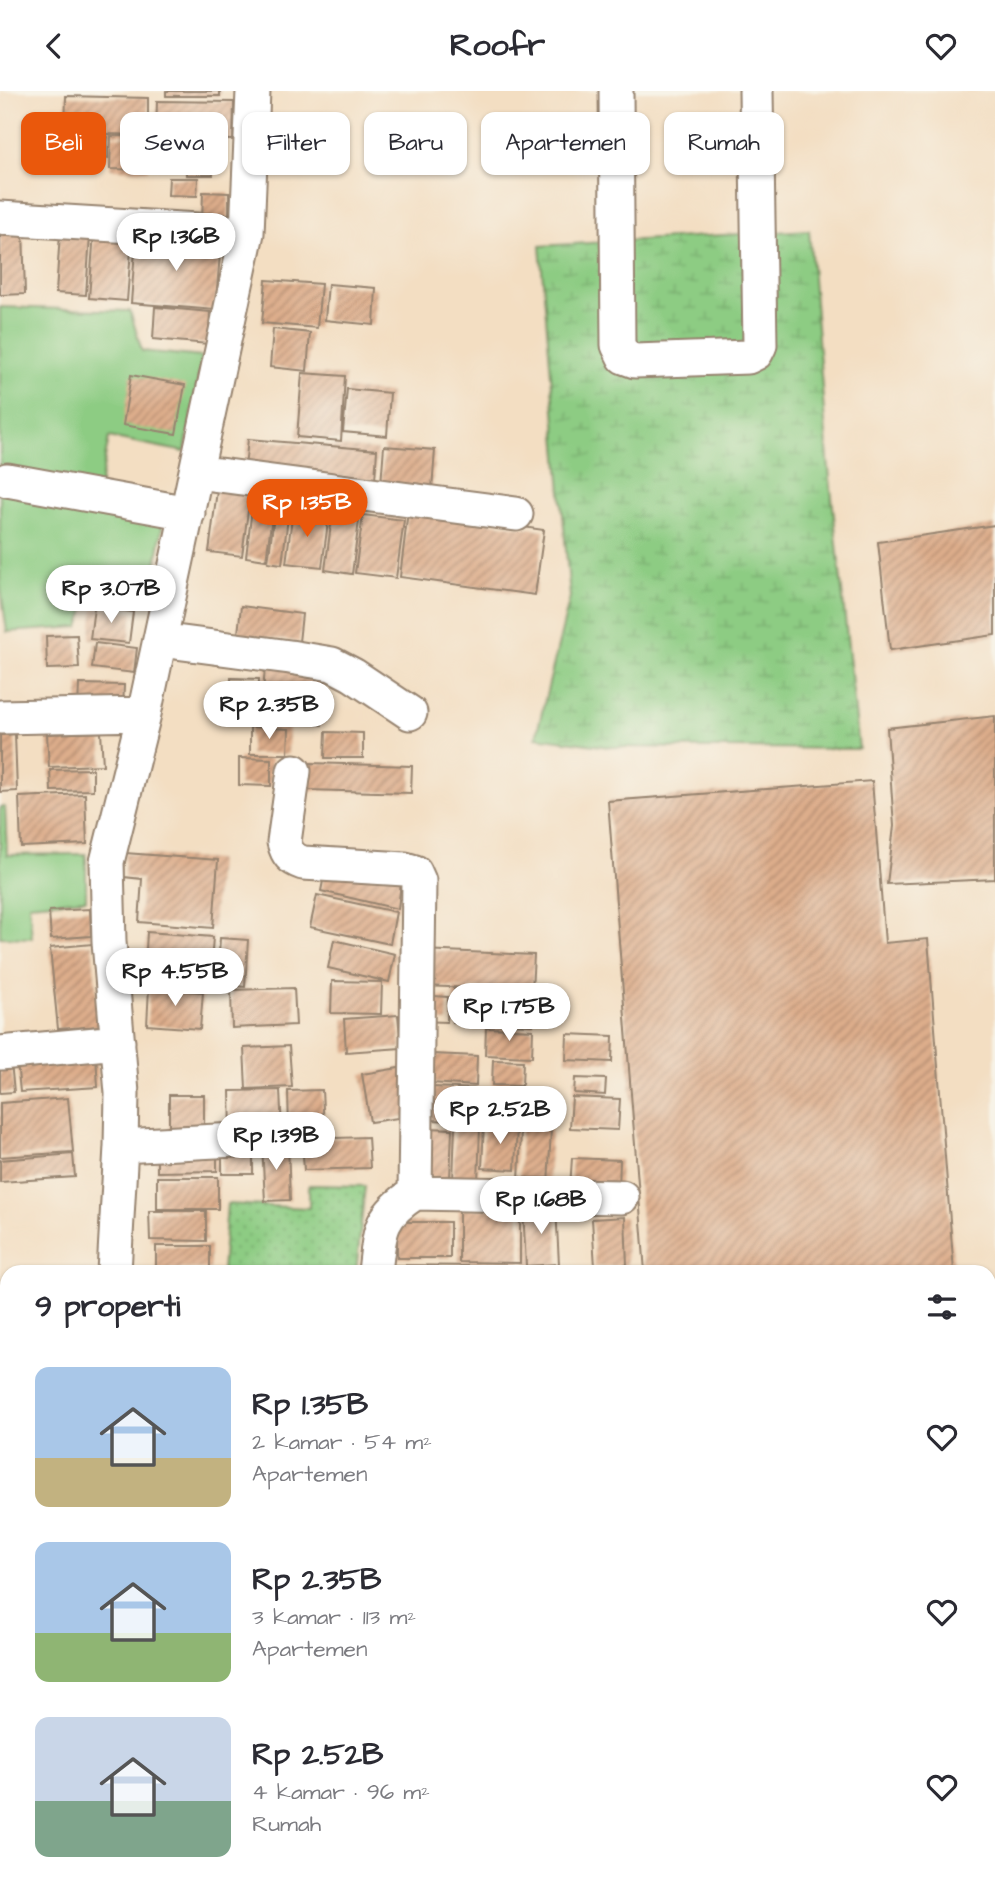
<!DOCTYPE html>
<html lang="id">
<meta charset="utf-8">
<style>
body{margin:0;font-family:"Architects Daughter",sans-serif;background:#f7f7f7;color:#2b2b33;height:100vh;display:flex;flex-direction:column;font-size:26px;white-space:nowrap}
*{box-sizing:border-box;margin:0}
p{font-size:23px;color:#7c7c81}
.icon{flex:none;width:38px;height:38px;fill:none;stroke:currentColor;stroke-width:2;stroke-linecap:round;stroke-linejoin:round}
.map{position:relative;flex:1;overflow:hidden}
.drawer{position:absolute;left:0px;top:1174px;width:996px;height:625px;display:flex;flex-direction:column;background:#fff;border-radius:21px 21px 0 0;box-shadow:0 2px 5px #0004}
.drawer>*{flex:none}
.banner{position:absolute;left:21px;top:21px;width:954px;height:63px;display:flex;gap:14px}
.price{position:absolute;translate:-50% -60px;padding:0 16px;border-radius:24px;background:#fff;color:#222;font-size:23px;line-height:46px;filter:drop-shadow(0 2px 4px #0008)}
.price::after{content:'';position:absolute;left:50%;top:42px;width:21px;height:16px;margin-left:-10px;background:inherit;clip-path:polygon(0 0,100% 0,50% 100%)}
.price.selected{background:#ea580c;color:#fff}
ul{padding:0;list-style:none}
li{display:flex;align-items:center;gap:21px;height:175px;padding:0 35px}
li span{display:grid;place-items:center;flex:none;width:196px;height:140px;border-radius:14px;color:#555}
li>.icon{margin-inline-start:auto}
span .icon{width:84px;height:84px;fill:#fffc;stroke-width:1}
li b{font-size:30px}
h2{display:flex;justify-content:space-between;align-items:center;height:84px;padding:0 35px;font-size:30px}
.pill{padding:0 24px;border-radius:14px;background:#fff;box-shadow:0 2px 5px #0004;font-size:24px;line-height:63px}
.pill.selected{background:#ea580c;color:#fff}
header{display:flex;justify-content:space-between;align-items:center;height:91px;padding:0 35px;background:#fff;font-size:32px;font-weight:800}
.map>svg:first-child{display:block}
</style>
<header><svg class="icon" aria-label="back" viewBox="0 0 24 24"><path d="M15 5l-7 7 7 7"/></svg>Roofr<svg class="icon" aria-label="heart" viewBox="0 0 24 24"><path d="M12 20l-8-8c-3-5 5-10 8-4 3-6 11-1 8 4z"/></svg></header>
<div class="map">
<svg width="995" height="1798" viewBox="0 0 995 1798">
<defs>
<pattern id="wetland-marsh" width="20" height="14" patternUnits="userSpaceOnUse" patternTransform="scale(1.75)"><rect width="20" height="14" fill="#8dcc83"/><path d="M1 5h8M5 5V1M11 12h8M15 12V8" fill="none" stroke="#7baf71"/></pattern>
<pattern id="garden-dots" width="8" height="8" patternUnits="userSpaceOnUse" patternTransform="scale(1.75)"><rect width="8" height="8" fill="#8dcc83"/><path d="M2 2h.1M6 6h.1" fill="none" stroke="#7baf71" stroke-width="1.8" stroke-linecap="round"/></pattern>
<pattern id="building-hatch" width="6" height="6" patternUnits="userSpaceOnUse" patternTransform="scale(1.75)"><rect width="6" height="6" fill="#ddad8b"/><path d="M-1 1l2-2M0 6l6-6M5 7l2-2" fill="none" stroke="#b48d71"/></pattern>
</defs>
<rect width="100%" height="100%" fill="#f7f3e8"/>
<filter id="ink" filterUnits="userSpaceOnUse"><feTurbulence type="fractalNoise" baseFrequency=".0143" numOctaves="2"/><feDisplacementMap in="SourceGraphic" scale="14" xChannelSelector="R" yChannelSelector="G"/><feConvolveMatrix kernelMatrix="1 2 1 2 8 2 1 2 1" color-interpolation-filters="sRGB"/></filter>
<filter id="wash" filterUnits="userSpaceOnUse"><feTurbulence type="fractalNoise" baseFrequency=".00686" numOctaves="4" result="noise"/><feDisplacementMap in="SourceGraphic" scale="28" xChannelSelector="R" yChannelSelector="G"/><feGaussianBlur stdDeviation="1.57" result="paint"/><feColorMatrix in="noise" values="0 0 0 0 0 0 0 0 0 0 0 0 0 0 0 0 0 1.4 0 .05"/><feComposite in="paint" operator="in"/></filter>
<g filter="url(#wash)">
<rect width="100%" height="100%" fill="#f3dec2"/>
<path fill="#8dcc83" stroke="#647b50" stroke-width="2" d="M 0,216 L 130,220 L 142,260 L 202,266 L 185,361 L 109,346 L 95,421 L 163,431 L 151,506 L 91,501 L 79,536 L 7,541 L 0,492 Z
M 0,716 L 5,716 L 7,764 L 86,763 L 86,808 L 29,813 L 32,847 L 0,846 Z"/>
<path fill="url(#wetland-marsh)" stroke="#647b50" stroke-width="2" d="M 809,139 L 828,369 L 859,658 L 609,656 L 536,646 L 570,506 L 540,155 Z"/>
<path fill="url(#garden-dots)" stroke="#647b50" stroke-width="2" d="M 309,1094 L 365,1095 L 356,1181 L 222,1181 L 227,1113 L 309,1117 Z"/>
<g id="blocks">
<path fill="url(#building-hatch)" d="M 166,0 L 220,0 L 220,5 L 166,5 Z
M 66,5 L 148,7 L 148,44 L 65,42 Z
M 157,10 L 234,11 L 233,49 L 156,47 Z
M 111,45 L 148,46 L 148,79 L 110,78 Z
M 77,46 L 108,46 L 108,67 L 77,66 Z
M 187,53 L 213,54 L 213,84 L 186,84 Z
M 169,87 L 198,87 L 197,105 L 168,104 Z
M 203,101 L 229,102 L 229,133 L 202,133 Z
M 23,138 L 25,203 L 0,204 L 0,139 Z
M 94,141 L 132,145 L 127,210 L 89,207 Z
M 60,142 L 90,144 L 86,204 L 56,202 Z
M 136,146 L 221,153 L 215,219 L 131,212 Z
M 266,189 L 321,193 L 317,237 L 262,232 Z
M 328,193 L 376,197 L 374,234 L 325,229 Z
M 155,216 L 210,221 L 208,253 L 153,248 Z
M 273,238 L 310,242 L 307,280 L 270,276 Z
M 302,282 L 345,285 L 341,350 L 297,346 Z
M 131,284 L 185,294 L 176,343 L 123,334 Z
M 347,298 L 390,302 L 387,345 L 343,341 Z
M 248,348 L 377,359 L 375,389 L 245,377 Z
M 384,355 L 435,359 L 432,398 L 381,393 Z
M 218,392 L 251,397 L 242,465 L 209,461 Z
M 254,401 L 275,403 L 266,469 L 246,466 Z
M 275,418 L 289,419 L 282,473 L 268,471 Z
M 293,419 L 329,424 L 322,476 L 286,472 Z
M 408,420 L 544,439 L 535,504 L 400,486 Z
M 363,424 L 404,429 L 396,487 L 355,482 Z
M 332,426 L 359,430 L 352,483 L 325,479 Z
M 995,434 L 995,544 L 890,559 L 878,451 Z
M 241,515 L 302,523 L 299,551 L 238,543 Z
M 94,516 L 133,521 L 129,552 L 90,548 Z
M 77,544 L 79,577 L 47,578 L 46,545 Z
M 95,552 L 137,557 L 134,582 L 92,577 Z
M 265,575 L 325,579 L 322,634 L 261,631 Z
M 231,587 L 259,588 L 258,630 L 231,629 Z
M 79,593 L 124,594 L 123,618 L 78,617 Z
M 995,625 L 995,788 L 887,793 L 894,735 L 887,637 Z
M 250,636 L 289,638 L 288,663 L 250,663 Z
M 101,641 L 103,674 L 49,676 L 47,643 Z
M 326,641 L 363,642 L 363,667 L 325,667 Z
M 15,643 L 17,700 L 0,701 L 0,644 Z
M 239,667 L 271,668 L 271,695 L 239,694 Z
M 309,672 L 412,675 L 411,702 L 308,699 Z
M 93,678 L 93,699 L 51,700 L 50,679 Z
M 872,690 L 885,852 L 928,848 L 954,1181 L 645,1181 L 608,710 Z
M 85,703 L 87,753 L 21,756 L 19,706 Z
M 125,762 L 218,769 L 213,837 L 139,831 L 142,788 L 124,786 Z
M 326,775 L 402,782 L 398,818 L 321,800 Z
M 317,804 L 396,821 L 390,853 L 310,836 Z
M 90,818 L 91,845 L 51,848 L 49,820 Z
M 147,841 L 213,846 L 209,899 L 144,894 Z
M 220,847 L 248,849 L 245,896 L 217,893 Z
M 334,849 L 395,863 L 389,891 L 328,877 Z
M 92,853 L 100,935 L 58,938 L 50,857 Z
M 422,859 L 534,864 L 532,899 L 421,895 Z
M 332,890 L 382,891 L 381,923 L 331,922 Z
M 149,897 L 203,901 L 200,938 L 147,934 Z
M 294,897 L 296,934 L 232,937 L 231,899 Z
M 454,898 L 471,898 L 470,933 L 453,932 Z
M 479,901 L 535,903 L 533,934 L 478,932 Z
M 419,904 L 448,906 L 447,931 L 419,930 Z
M 398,924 L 401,957 L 346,961 L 344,928 Z
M 486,937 L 533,939 L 532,966 L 485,964 Z
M 567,943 L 613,945 L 612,971 L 566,969 Z
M 289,955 L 292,996 L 246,998 L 244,957 Z
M 432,963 L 477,965 L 476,995 L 431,992 Z
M 96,964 L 98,996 L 20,1001 L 17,970 Z
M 493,969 L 523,970 L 522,995 L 492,994 Z
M 0,971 L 11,971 L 14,1001 L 0,1002 Z
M 405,976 L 412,1025 L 370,1031 L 362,983 Z
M 575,987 L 606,988 L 605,1004 L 574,1002 Z
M 433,996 L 479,998 L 478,1031 L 431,1029 Z
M 280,999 L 282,1040 L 231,1042 L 230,1000 Z
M 322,999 L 324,1037 L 289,1038 L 288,1000 Z
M 486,1001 L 532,1003 L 531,1028 L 485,1027 Z
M 169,1004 L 204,1004 L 204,1048 L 169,1048 Z
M 572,1006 L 620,1008 L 618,1039 L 570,1037 Z
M 68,1007 L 73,1061 L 0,1066 L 0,1012 Z
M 484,1031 L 517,1032 L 515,1079 L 482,1077 Z
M 455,1035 L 480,1036 L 478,1091 L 453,1090 Z
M 427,1037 L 452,1038 L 450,1088 L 425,1086 Z
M 521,1037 L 551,1038 L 548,1094 L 519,1093 Z
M 368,1046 L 370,1077 L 304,1079 L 302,1048 Z
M 288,1052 L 290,1109 L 265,1110 L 262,1053 Z
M 222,1053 L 253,1053 L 253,1083 L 222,1083 Z
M 157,1054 L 217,1054 L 217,1080 L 157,1081 Z
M 73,1063 L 75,1086 L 0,1091 L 0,1069 Z
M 572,1067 L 620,1069 L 619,1099 L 570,1097 Z
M 157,1086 L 218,1086 L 218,1118 L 157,1118 Z
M 556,1116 L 559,1173 L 526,1175 L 523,1117 Z
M 459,1118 L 520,1118 L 520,1172 L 459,1171 Z
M 149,1120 L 206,1120 L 206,1150 L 150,1149 Z
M 625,1126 L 627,1174 L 595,1176 L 592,1128 Z
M 397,1131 L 450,1131 L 450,1167 L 397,1167 Z
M 156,1155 L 210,1155 L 210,1178 L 156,1178 Z
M 388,1174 L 481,1175 L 481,1181 L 388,1181 Z
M 0,1222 L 7,1222 L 7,1244 L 0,1244 Z
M 7,1280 L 7,1326 L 0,1326 L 0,1281 Z
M 989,1322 L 995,1322 L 995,1489 L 989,1489 Z
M 7,1405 L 7,1433 L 1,1434 L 0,1406 Z
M 989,1539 L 995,1539 L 995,1626 L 989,1626 Z
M 7,1547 L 7,1586 L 0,1566 L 0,1549 Z
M 0,1579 L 7,1598 L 7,1613 L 0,1615 Z
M 989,1773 L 995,1776 L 995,1798 L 970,1798 L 972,1792 L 989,1792 Z
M 157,1792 L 216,1792 L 217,1798 L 158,1798 Z
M 256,1792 L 280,1792 L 281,1798 L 232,1798 Z
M 288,1792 L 322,1792 L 323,1798 L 290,1798 Z
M 329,1792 L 354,1792 L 355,1798 L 331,1798 Z
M 463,1792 L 509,1792 L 509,1798 L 463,1798 Z
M 539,1792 L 599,1792 L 599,1796 L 539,1798 Z
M 705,1792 L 759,1792 L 760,1798 L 706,1798 Z
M 764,1792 L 785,1792 L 786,1798 L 765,1798 Z
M 817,1792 L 861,1792 L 862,1798 L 818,1798 Z
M 899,1792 L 923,1792 L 923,1797 L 899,1798 Z"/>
</g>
</g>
<g filter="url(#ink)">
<use href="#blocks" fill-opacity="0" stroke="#978470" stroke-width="2"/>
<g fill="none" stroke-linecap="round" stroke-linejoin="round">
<g stroke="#978470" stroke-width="37">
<path id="street" d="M 616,0 L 618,254 L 624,266 L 635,270 L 748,266 L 756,262 L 760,254 L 756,0
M 0,127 L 247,142
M 196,381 L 516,423
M 7,389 L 188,422
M 160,549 L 290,566 L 332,573 L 353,584 L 410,622
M 0,626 L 144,623
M 294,680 L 284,751 C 287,763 291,768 303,772 L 405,778 L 415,781 L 419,790 L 415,1102
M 0,962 L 118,951
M 121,1055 L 272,1047
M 114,1181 L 121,1055 L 122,1002 L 109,851 L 107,771 L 144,623 L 247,142 L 253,0
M 375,1181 C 380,1140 378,1126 415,1102 L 622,1106
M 0,1492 L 7,1490
M 0,1647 L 7,1645
M 0,1792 L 2,1798
M 401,1792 L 406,1798
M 74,1798 L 93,1792"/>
</g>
<use href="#street" stroke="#fff" stroke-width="33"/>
</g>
</g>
</svg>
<b class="price" style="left:176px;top:182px">Rp 1.36B</b>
<b class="price selected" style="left:307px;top:448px">Rp 1.35B</b>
<b class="price" style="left:111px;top:534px">Rp 3.07B</b>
<b class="price" style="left:269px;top:650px">Rp 2.35B</b>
<b class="price" style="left:175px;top:917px">Rp 4.55B</b>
<b class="price" style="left:509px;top:952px">Rp 1.75B</b>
<b class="price" style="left:500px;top:1055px">Rp 2.52B</b>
<b class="price" style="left:276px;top:1081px">Rp 1.39B</b>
<b class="price" style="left:541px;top:1145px">Rp 1.68B</b>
<div class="banner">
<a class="pill selected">Beli</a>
<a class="pill">Sewa</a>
<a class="pill">Filter</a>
<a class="pill">Baru</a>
<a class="pill">Apartemen</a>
<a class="pill">Rumah</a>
</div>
<section class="drawer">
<h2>9 properti<svg class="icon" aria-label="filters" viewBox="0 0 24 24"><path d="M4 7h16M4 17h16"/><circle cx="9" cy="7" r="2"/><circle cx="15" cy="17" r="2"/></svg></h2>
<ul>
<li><span style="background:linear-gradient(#a9c7e8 65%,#c2b280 0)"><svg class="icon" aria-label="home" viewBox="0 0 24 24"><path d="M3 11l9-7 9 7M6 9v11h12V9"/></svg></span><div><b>Rp 1.35B</b><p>2 kamar · 54 m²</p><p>Apartemen</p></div><svg class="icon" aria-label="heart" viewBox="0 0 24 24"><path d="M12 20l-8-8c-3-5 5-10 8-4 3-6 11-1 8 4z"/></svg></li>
<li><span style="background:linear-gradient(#a9c7e8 65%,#8fb573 0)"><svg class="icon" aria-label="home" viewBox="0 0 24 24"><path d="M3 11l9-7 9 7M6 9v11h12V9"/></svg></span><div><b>Rp 2.35B</b><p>3 kamar · 113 m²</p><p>Apartemen</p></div><svg class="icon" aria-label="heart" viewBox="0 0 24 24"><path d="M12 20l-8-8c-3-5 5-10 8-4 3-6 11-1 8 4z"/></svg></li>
<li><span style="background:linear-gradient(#c9d6e8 60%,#7fa58c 0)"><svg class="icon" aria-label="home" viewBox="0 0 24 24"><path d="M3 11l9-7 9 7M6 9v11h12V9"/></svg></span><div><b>Rp 2.52B</b><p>4 kamar · 96 m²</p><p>Rumah</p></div><svg class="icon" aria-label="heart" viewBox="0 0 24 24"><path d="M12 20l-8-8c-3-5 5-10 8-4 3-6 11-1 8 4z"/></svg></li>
</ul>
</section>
</div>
